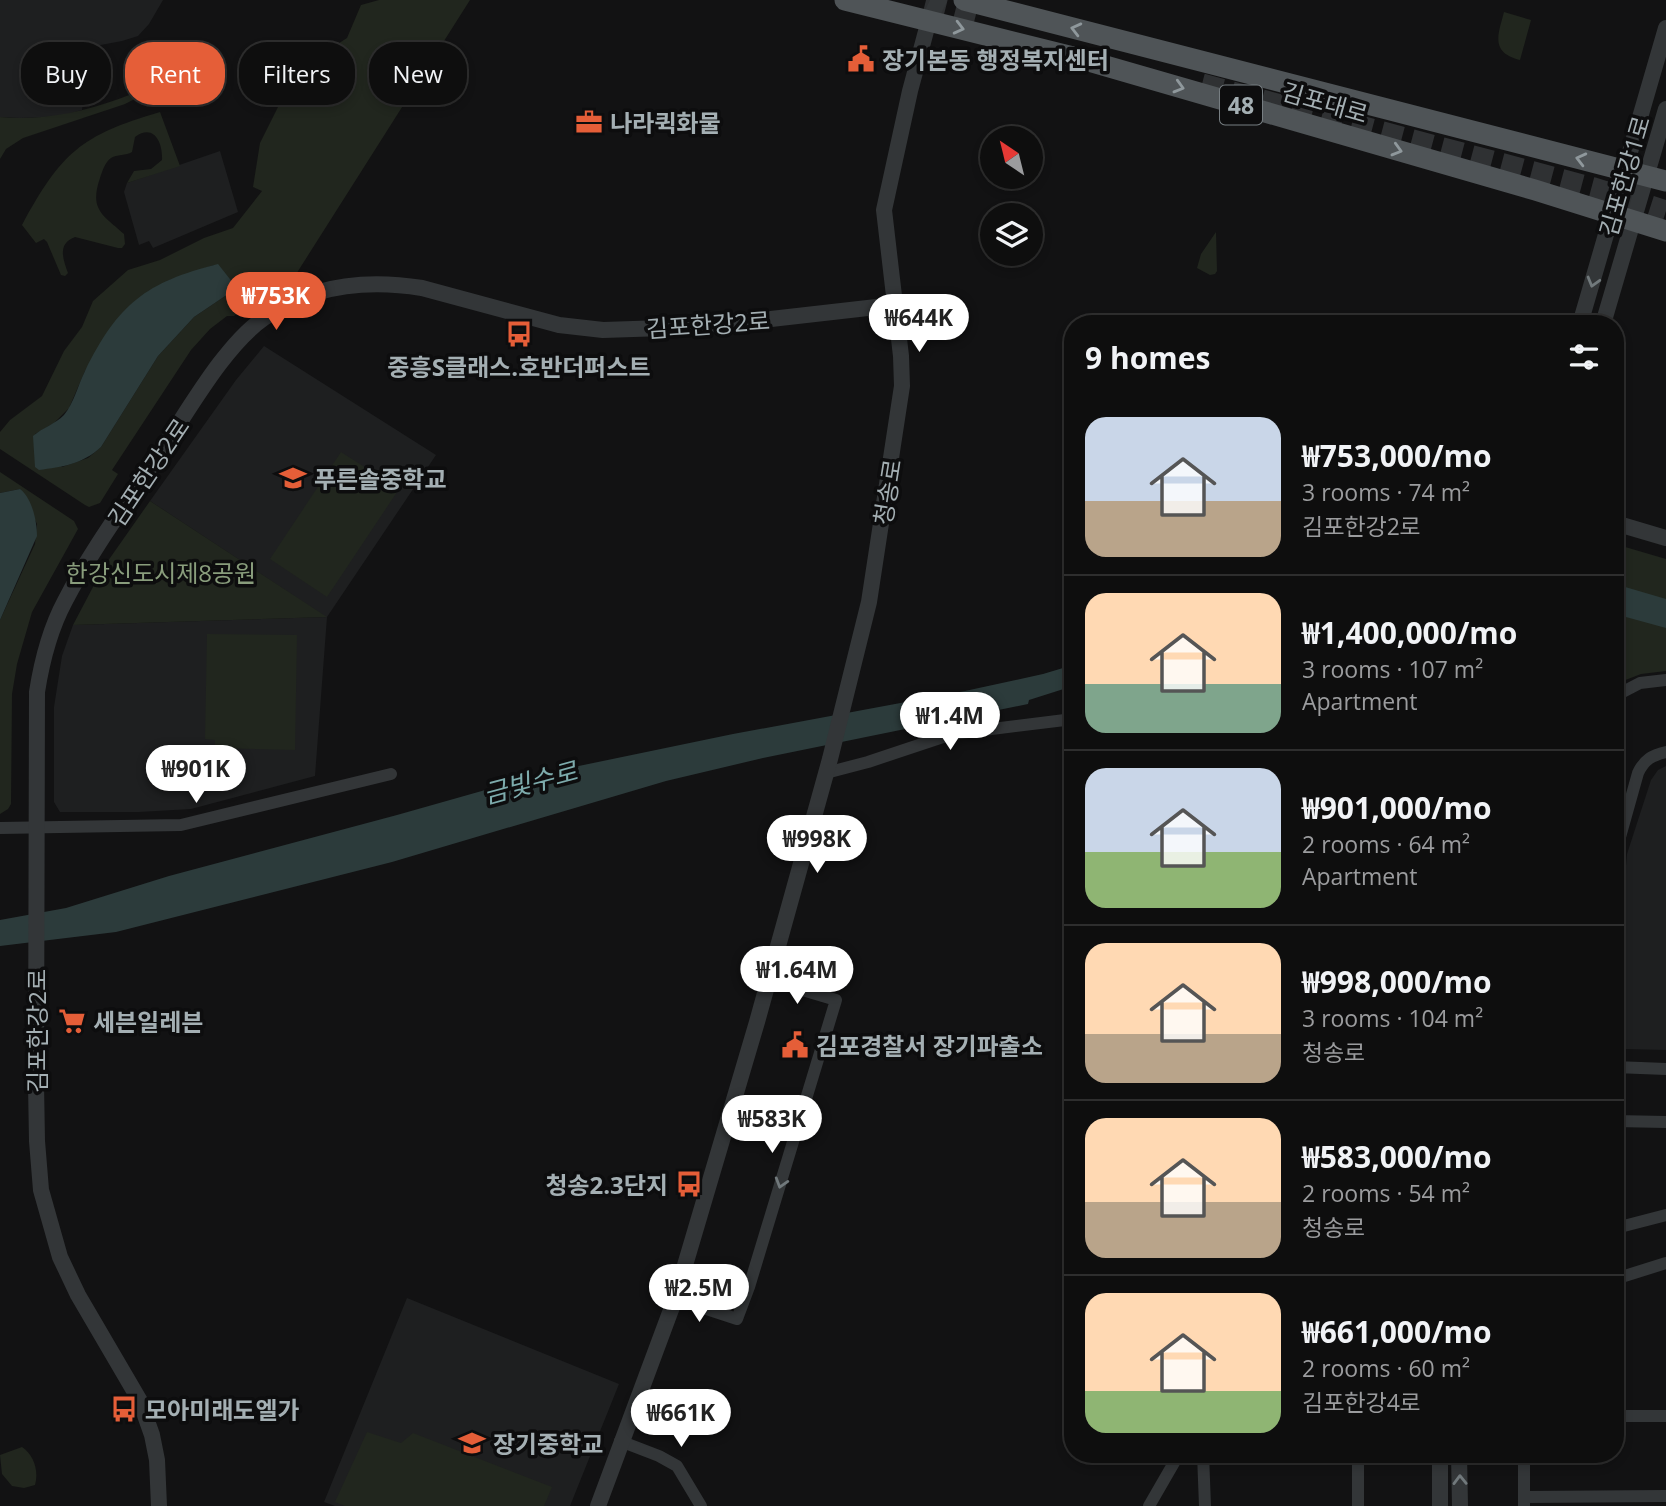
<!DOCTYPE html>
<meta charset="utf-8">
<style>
body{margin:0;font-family:"Open Sans","Noto Sans KR",sans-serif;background:#1c1c1c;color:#f1f3f6;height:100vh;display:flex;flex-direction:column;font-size:26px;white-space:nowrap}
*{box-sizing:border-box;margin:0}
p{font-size:23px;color:#9b9c9e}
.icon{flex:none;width:38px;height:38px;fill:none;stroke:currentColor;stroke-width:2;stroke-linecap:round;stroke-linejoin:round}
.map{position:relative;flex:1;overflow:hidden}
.sheet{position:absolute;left:1064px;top:315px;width:560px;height:1148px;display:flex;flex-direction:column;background:#0e0e0e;border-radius:28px;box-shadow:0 4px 10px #0003,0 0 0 2px #2e2e2e}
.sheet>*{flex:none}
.top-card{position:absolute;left:21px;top:42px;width:665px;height:63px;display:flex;gap:14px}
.needle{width:46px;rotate:325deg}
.fabs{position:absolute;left:980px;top:126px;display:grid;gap:14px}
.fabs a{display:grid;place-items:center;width:63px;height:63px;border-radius:50%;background:#0e0e0e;box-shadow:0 4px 10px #0003,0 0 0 2px #2e2e2e;font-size:35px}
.price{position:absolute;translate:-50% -60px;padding:0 16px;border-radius:24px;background:#fff;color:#222;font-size:23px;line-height:46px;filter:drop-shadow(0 2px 4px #0008)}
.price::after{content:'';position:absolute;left:50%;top:42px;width:21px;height:16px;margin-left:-10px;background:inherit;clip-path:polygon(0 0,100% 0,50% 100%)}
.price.current{background:#e55e38;color:#fff}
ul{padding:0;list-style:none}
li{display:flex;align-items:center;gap:21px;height:175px;padding:0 21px}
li+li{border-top:2px solid #2e2e2e}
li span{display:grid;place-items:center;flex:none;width:196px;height:140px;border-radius:21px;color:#555}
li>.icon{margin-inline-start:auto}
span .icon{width:84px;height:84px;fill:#fffc;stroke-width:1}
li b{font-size:30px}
h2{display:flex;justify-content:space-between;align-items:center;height:84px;padding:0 21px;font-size:30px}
.pill{padding:0 24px;border-radius:28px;background:#0e0e0e;box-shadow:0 4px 10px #0003,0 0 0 2px #2e2e2e;font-size:24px;line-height:63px}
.pill.current{background:#e55e38;color:#fff}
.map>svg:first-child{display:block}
</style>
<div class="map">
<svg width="1666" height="1506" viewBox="0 0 1666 1506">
<rect width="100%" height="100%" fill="#121213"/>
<path fill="#1e1f20" d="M 0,0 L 163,0 L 149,24 L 138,36 L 122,41 L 90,47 L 82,110 L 58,117 L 19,118 L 0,117 Z
M 220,151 L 238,212 L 153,248 L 149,241 L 139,245 L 124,192 L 127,183 Z
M 264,346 L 436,455 L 327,617 L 315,776 L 191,809 L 139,812 L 60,812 L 54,802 L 54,707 L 62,656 L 73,625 L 326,617 L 150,501 L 236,380 Z
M 1666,766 L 1666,1050 L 1626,1049 L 1623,1043 L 1624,888 L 1627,854 L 1651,780 L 1658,770 Z
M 407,1298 L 619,1384 L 570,1506 L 335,1506 L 324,1502 Z"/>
<path fill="#21261e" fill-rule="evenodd" d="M 379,0 L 470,0 L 293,279 L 263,295 L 234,316 L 227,316 L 210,329 L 191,350 L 112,470 L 118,474 L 100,503 L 89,507 L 85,505 L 0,449 L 0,432 L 10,420 L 42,396 L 64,351 L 82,327 L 93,301 L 128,270 L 160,260 L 204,238 L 233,228 L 262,191 L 253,187 L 260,143 L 286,91 L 316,58 L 347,38 L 361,5 ZM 214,265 L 237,288 L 194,317 L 158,356 L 101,447 L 88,458 L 62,467 L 35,434 L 54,423 L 69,408 L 85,371 L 109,332 L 167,281 Z
M 1504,12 L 1531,20 L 1520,60 C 1490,52 1498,35 1504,12 Z
M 206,54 L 209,61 L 125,104 L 23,138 L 6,149 L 0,159 L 0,117 C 70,124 149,93 206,54 Z
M 160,112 L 180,166 L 127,183 L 134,171 L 151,169 L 162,160 C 163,143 154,123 135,137 L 132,152 C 126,156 117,154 111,158 C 105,162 102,172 100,178 C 89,210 103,215 124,234 L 125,244 L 122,248 L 118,248 L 75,237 C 57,244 63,259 68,273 L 65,276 L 61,275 L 47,242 L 44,239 L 36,243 L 22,225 C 61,153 81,135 160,112 Z
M 1216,232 L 1217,271 L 1215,274 L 1210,275 L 1197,268 L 1201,254 Z
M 341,452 L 399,489 L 327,597 L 270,559 Z
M 0,472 L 74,521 L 78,529 L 32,612 L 17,664 L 12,694 L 11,804 L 8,809 L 0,814 L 0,620 L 35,544 L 37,524 L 20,489 L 0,493 Z
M 150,501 L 327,617 L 73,625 L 103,568 Z
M 1615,544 L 1666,559 L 1666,671 L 1641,674 L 1615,684 Z
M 207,634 L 297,635 L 295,750 L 215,748 L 215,740 L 205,739 Z
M 367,1432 L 401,1443 L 413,1433 L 552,1487 L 544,1506 L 345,1506 L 335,1502 Z
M 22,1447 C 34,1455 39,1471 35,1485 L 24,1488 L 12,1486 L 2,1474 L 0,1455 Z"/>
<path fill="#2c3b3b" d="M 218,264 L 237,288 L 194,317 L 158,356 L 101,447 C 83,464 62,467 39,470 L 35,467 L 33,436 C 42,428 55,424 64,415 C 74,403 78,385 85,371 C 118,304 146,282 218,264 Z
M 20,489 C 32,498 37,521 37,536 L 0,620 L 0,493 Z
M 1615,584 L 1666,599 L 1666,628 L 1615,614 Z
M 1073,665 L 1073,686 L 1029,700 L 1028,704 L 763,758 L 666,781 L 392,862 L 116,932 L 0,946 L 0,920 L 66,908 L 169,876 L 397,815 L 545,773 L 733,734 L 965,691 L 1043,674 Z"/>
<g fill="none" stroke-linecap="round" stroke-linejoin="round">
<path stroke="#2f3133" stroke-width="21" stroke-dasharray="21 10" stroke-linecap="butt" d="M 926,0 L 985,15
M 1202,84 L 1594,188 L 1666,211"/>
<path stroke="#333638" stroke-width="12" d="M 1615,696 L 1640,683 L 1666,680
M 826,773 L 868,762 L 952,734 L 1073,719
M 0,828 L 181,825 L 391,774
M 1615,855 L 1638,773 C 1644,760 1652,755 1666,752
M 1615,1005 L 1620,1226
M 1615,1067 L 1666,1069
M 1615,1121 L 1666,1122
M 1616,1228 L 1666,1215
M 1615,1279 L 1666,1263
M 670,1297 L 737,1319 L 749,1287 L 836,1000 L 769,980
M 1615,1416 L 1666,1416
M 620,1441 L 659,1456 L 677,1466 L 701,1506
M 1203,1454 L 1205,1506
M 1358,1454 L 1358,1506
M 1524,1497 L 1666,1496
M 1149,1506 L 1179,1454
M 1524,1506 L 1524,1454"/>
<path stroke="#333638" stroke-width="16" d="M 1580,324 L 1666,28
M 1603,324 L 1666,109
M 1615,523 L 1666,538
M 1440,1454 L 1440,1506
M 1459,1454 L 1460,1506
M 159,1506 L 157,1460 L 152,1435 L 140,1401 L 78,1295 L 60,1257 L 41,1190 L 37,1141 L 36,1084 L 37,692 C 42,660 50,629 65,601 C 93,547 130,498 163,448 C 190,408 225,345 264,318 C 311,285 366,279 422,288 L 559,325 L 603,330 L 664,328 L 771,319 L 894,305
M 598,1506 L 675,1299 L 757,1022 L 830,759 L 869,602 L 902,386 L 901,356 L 884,210 L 910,91 L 929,20 L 939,0"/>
<path stroke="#4f5457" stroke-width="21" d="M 845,0 L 1085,60 L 1535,190 L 1666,231
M 964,0 L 1666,181"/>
</g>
<defs><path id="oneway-chevron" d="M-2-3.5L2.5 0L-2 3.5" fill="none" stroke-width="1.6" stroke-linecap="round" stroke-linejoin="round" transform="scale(1.75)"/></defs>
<g stroke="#8f989c">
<use href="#oneway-chevron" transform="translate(959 28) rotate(14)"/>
<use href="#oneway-chevron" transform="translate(1076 29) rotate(-166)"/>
<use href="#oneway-chevron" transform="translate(1179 87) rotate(16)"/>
<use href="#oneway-chevron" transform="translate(1397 150) rotate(16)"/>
<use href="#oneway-chevron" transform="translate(1581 159) rotate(-166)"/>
</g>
<g stroke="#71797c">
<use href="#oneway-chevron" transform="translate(1593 282) rotate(106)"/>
<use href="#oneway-chevron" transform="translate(781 1183) rotate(107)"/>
<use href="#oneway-chevron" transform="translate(1460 1480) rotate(-91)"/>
</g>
<defs>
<g id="civic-bare" transform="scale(2.1)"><path d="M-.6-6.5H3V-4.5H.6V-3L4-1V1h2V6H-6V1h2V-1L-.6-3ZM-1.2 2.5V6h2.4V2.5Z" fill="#e55e38" stroke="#0d0d0e" stroke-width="2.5" paint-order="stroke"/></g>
<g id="office-bare" transform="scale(2.1)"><path d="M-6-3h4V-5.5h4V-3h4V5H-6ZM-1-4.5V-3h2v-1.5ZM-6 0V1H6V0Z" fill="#e55e38" stroke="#0d0d0e" stroke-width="2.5" paint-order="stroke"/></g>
<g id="bus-bare" transform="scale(2.1)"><path d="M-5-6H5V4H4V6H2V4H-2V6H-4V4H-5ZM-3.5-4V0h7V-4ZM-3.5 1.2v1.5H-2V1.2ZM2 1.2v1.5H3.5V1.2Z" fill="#e55e38" stroke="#0d0d0e" stroke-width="2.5" paint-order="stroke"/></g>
<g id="school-bare" transform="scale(2.1)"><path d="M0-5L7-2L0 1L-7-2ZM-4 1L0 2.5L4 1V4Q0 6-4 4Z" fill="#e55e38" stroke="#0d0d0e" stroke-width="2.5" paint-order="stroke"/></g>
<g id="supermarket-bare" transform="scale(2.1)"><path d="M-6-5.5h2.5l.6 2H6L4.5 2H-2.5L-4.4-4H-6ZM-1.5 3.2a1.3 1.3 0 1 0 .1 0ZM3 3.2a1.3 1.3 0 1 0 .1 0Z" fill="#e55e38" stroke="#0d0d0e" stroke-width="2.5" paint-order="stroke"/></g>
</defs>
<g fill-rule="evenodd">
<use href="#civic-bare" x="861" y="59"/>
<use href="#office-bare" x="589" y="122"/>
<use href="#bus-bare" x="519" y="334"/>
<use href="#school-bare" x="293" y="478"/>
<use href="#supermarket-bare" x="72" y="1021"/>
<use href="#civic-bare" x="795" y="1045"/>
<use href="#bus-bare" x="689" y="1184"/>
<use href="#bus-bare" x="124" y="1409"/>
<use href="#school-bare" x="472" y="1443"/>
</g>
<g text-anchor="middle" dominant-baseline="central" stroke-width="7" stroke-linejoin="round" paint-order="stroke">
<rect fill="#0d0d0e" stroke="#777e82" stroke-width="2" x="1220" y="85.5" width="42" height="39" rx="5"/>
<g font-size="23" font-weight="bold" fill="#a4afb3">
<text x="1241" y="105">48</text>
</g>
<g font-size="24" font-weight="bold" fill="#a4afb3" stroke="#0d0d0e" text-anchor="start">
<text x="882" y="59">장기본동 행정복지센터</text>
<text x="610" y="122">나라퀵화물</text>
<text x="519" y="366" text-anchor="middle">중흥S클래스.호반더퍼스트</text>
<text x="314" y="478">푸른솔중학교</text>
<text x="93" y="1021">세븐일레븐</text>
<text x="816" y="1045">김포경찰서 장기파출소</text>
<text x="668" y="1184" text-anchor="end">청송2.3단지</text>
<text x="145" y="1409">모아미래도엘가</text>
<text x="493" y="1443">장기중학교</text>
</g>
<g font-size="24" fill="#a4afb3" stroke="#0d0d0e">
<text transform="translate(1325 102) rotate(16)">김포대로</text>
<text transform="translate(1624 176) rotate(-74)">김포한강1로</text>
<text transform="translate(708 324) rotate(-4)">김포한강2로</text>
<text transform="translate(148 472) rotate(-56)">김포한강2로</text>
<text transform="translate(887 492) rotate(-81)">청송로</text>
<text transform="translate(36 1031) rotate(-90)">김포한강2로</text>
</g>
<g font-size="24" fill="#899d7c" stroke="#0d0d0e">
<text x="161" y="572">한강신도시제8공원</text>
</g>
<g font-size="26" font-style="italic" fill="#7dabac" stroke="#0d0d0e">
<text transform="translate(530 782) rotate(-15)">금빛수로</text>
</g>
</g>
</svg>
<div class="fabs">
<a><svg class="needle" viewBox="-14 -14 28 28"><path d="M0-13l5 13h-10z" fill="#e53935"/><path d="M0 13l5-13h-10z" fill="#9b9c9e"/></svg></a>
<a><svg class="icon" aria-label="layers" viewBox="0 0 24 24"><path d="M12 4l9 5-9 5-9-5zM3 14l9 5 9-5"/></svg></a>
</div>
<b class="price current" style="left:276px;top:332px">₩753K</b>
<b class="price" style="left:919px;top:354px">₩644K</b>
<b class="price" style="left:950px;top:752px">₩1.4M</b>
<b class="price" style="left:196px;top:805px">₩901K</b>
<b class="price" style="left:817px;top:875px">₩998K</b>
<b class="price" style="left:797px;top:1006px">₩1.64M</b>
<b class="price" style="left:772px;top:1155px">₩583K</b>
<b class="price" style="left:699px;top:1324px">₩2.5M</b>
<b class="price" style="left:681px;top:1449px">₩661K</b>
<div class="top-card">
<a class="pill">Buy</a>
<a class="pill current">Rent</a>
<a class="pill">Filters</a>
<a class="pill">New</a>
</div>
<section class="sheet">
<h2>9 homes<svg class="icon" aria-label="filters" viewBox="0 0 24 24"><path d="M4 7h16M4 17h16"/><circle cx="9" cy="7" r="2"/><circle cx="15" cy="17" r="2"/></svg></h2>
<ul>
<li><span style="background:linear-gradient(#c9d6e8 60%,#b9a48a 0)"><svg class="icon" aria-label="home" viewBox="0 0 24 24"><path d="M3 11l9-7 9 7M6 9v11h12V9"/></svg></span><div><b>₩753,000/mo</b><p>3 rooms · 74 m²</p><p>김포한강2로</p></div></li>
<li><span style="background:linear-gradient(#ffd9b3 65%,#7fa58c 0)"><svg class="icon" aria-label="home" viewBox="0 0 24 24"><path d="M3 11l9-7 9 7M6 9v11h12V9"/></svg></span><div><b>₩1,400,000/mo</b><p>3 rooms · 107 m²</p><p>Apartment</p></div></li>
<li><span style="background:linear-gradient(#c9d6e8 60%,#8fb573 0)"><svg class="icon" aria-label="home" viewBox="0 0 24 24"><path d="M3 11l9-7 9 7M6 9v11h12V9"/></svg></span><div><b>₩901,000/mo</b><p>2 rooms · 64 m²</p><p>Apartment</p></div></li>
<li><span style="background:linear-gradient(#ffd9b3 65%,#b9a48a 0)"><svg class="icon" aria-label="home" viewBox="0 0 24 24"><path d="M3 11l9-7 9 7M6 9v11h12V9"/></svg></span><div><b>₩998,000/mo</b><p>3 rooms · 104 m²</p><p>청송로</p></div></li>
<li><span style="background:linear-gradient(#ffd9b3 60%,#b9a48a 0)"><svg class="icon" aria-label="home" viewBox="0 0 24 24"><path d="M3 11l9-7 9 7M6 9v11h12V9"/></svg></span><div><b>₩583,000/mo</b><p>2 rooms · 54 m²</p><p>청송로</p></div></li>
<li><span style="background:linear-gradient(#ffd9b3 70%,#8fb573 0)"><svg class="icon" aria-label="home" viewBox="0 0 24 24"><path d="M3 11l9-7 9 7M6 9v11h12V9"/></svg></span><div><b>₩661,000/mo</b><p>2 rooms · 60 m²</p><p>김포한강4로</p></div></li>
</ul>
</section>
</div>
